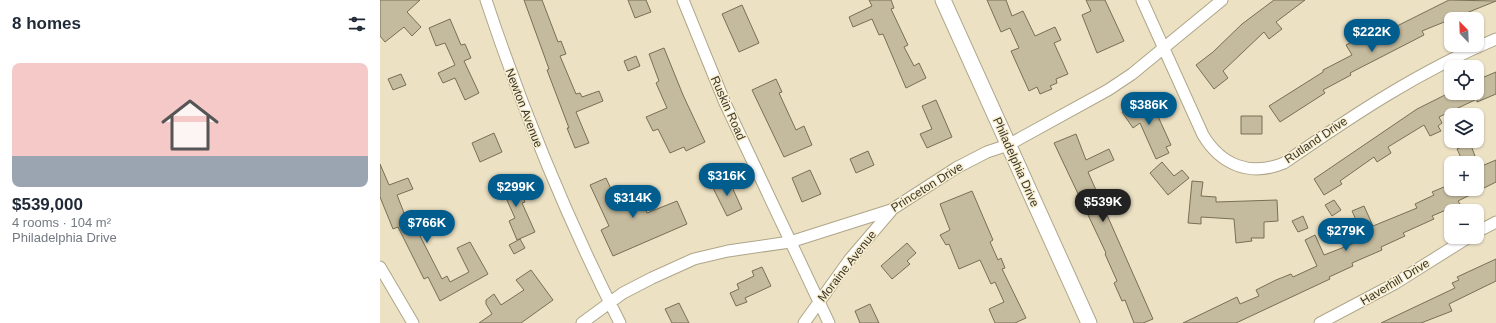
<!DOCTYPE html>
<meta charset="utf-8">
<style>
body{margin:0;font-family:Arial,sans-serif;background:#f2f2f3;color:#1f2937;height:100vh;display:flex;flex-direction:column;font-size:15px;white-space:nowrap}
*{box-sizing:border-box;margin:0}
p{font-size:13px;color:#747a83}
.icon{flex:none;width:22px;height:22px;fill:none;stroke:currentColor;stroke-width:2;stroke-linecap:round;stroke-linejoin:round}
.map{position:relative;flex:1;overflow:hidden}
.drawer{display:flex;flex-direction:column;background:#fff;width:380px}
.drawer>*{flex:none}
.needle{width:26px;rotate:337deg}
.tools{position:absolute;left:1064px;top:12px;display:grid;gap:8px}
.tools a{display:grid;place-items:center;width:40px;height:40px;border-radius:8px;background:#fff;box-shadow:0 1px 3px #0004;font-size:20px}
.price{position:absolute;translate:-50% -34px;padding:0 9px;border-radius:14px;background:#005d8e;color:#fff;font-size:13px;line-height:26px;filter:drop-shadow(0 1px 2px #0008)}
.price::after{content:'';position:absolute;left:50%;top:24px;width:12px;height:9px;margin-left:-6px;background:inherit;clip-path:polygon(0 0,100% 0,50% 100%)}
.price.active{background:#222;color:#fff}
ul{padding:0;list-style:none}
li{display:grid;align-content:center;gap:8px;height:212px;padding:0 12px}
li span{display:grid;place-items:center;height:124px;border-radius:8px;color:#555}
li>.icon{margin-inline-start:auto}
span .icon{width:72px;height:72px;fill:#fffc;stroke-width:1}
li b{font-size:17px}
h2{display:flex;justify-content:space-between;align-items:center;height:48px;padding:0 12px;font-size:17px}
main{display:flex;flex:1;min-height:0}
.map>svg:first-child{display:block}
</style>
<main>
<section class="drawer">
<h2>8 homes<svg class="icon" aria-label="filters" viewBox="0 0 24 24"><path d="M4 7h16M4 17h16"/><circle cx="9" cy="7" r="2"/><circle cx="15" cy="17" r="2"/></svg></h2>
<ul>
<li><span style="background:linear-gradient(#f6c9c9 75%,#9aa5b1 0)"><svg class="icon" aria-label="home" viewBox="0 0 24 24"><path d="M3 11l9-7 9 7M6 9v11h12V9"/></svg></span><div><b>$539,000</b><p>4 rooms · 104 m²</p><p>Philadelphia Drive</p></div></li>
</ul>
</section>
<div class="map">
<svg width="1116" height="323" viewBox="0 0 1116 323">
<rect width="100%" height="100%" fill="#ece1c3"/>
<path fill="#c4ba9d" stroke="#786f54" d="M 0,0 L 40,0 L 27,12 L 41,27 L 32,36 L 24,27 L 5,42 L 0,36 Z
M 144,0 L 162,0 L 178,42 L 181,41 L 186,54 L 180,56 L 196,94 L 200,93 L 202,97 L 219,91 L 223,101 L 196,112 L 209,143 L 195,148 L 187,128 L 189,128 L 167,70 L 169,69 Z
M 248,0 L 266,0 L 271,12 L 255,18 Z
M 489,0 L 511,0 L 514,8 L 511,9 L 528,45 L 524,47 L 534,66 L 539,63 L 546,78 L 526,88 L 503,34 L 499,35 L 492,19 L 473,27 L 469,17 L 492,6 Z
M 607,0 L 626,0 L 632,16 L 643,11 L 655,36 L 675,27 L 681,40 L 674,43 L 688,74 L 676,79 L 677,83 L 670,86 L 672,89 L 660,94 L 657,87 L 649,91 L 631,51 L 639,48 L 630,28 L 621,32 Z
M 706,0 L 725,0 L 744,41 L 717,53 L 702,15 L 711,11 Z
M 894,0 L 925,0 L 896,22 L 902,29 L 889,39 L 884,32 L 843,71 L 848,78 L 834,89 L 816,65 L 833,52 L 862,24 Z
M 1069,0 L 1116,1 L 1042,31 L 1044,35 L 970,73 L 971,75 L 943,90 L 945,93 L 900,122 L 889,106 L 943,72 L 943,70 L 972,55 L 966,45 L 1010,22 L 1013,28 Z
M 362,5 L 379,43 L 359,52 L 342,14 Z
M 70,19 L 81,45 L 85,44 L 91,58 L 84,61 L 99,93 L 85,100 L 75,78 L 63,83 L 58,73 L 75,65 L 65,43 L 56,46 L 49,28 Z
M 284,48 L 303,95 L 325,142 L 306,151 L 304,147 L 290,153 L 278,129 L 273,131 L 266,117 L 287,108 L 276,83 L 279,81 L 269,54 Z
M 256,56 L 260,66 L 248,71 L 244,61 Z
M 1116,72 L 1116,94 L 1097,102 L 1097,99 L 1059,117 L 1062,123 L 1058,126 L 1061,131 L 1050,136 L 1044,125 L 1008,147 L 1011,153 L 997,162 L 994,157 L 960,181 L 962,184 L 944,195 L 934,179 L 1037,109 L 1069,93 L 1097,93 L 1097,80 Z
M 21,74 L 26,85 L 13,90 L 8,79 Z
M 396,79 L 402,92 L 399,93 L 416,130 L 424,126 L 432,145 L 404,157 L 372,90 Z
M 765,96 L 776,112 L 791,145 L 786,147 L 789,153 L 776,159 L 760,123 L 753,128 L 742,112 Z
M 556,100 L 572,137 L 547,148 L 540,134 L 552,129 L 542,106 Z
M 861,116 L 882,116 L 882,134 L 861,134 Z
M 114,133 L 122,152 L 100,162 L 92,143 Z
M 696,134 L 706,160 L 729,149 L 734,160 L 708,172 L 773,319 L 763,323 L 754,323 L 745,300 L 742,301 L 734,283 L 737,281 L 725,254 L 726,253 L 674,143 Z
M 1090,143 L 1095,156 L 1083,162 L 1077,149 Z
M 488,151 L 494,165 L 476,173 L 470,159 Z
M 1116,160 L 1116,182 L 1078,201 L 1080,204 L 1052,216 L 1054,219 L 1023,233 L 1025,236 L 1001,247 L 1002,250 L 972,263 L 973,266 L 949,277 L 950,279 L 856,323 L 803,323 L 857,297 L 860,304 L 879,296 L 876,290 L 896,280 L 911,274 L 913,277 L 937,266 L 925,240 L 935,235 L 944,255 L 985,239 L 972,211 L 984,206 L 993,226 L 1037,208 L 1035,204 L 1054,195 L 1052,192 L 1071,184 L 1071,189 L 1097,189 L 1097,168 Z
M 782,162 L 794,176 L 802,170 L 809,178 L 788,195 L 770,173 Z
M 0,164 L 9,185 L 28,178 L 33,189 L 17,195 L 32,233 L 37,230 L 62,279 L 67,276 L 70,282 L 89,272 L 77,248 L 90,242 L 108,274 L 60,301 L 48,277 L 44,279 L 18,227 L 13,229 L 0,197 Z
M 430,170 L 441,194 L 422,202 L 412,178 Z
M 133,176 L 145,202 L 142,203 L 155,232 L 137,240 L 129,221 L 135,218 L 126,198 L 122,200 L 115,185 Z
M 226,178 L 236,200 L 257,191 L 267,213 L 297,201 L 307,224 L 233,256 L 221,230 L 229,226 L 210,185 Z
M 343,178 L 348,189 L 352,187 L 362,209 L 347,216 L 331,184 Z
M 812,181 L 823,182 L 821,196 L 836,197 L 836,202 L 897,200 L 898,221 L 884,222 L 884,238 L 871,238 L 872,241 L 856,243 L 854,219 L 821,217 L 821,224 L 808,223 Z
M 592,191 L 613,240 L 610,242 L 618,260 L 621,258 L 625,268 L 622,269 L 646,318 L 635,323 L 615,323 L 609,309 L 624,302 L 615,282 L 611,284 L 600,260 L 579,269 L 569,244 L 566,245 L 560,235 L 570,230 L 560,204 Z
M 954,200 L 961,210 L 952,216 L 945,205 Z
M 923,216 L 928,228 L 918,232 L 912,221 Z
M 140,239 L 145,248 L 134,254 L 129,245 Z
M 527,243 L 536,253 L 527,261 L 530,264 L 512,279 L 501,266 Z
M 1116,259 L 1116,281 L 1069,304 L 1072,311 L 1041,323 L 1001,323 L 1075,288 L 1072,283 L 1079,280 L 1077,277 Z
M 382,267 L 391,286 L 365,298 L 367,302 L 356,306 L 350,293 L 359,289 L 357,284 L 374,276 L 372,271 Z
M 151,270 L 173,300 L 141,323 L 99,323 L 112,314 L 106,304 L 106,300 L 114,294 L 121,305 L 144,290 L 136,280 Z
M 299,303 L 309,323 L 292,323 L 285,309 Z
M 490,304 L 499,323 L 480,323 L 475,311 Z"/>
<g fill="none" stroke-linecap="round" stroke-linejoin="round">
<g stroke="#afa689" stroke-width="13">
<path id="minor" d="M 106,0 C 143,111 187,219 240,323
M 303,0 L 345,103 L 449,323
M 762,0 L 823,135 C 841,165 870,177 904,163 C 972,116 1039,71 1116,39
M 1097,232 L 1116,222
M 0,267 L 33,323
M 202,323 L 243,293 L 272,278 L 314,259 L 348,251 L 410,242 L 511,210 L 576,168 L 607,152 L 628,145 L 728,90 L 752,74 L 842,0
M 424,323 L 470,259 L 511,211
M 940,323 L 1014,284 L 1089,237"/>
</g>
<g stroke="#afa689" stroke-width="17">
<path id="secondary" d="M 563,0 L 709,323"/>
</g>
<use href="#minor" stroke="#fff" stroke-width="11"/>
<use href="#secondary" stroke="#fff" stroke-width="15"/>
</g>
<g text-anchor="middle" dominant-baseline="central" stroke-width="3" stroke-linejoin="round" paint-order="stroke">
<g font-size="12" fill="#393529" stroke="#f9efd0">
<text transform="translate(144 108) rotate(69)">Newton Avenue</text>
<text transform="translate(348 108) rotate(66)">Ruskin Road</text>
<text transform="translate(936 140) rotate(-34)">Rutland Drive</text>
<text transform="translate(636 162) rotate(66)">Philadelphia Drive</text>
<text transform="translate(547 187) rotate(-32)">Princeton Drive</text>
<text transform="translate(467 266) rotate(-52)">Moraine Avenue</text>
<text transform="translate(1015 282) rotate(-31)">Haverhill Drive</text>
</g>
</g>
</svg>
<div class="tools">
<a><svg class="needle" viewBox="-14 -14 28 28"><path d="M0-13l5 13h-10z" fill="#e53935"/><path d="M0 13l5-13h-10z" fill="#747a83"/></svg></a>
<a><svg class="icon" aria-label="locate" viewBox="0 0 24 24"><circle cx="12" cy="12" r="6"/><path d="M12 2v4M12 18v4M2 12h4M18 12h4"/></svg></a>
<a><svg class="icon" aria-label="layers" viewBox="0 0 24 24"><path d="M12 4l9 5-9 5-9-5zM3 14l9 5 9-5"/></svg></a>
<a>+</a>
<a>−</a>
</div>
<b class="price" style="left:992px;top:53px">$222K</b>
<b class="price" style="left:769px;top:126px">$386K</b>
<b class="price" style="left:347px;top:197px">$316K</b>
<b class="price" style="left:136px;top:208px">$299K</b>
<b class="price" style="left:253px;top:219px">$314K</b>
<b class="price active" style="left:723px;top:223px">$539K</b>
<b class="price" style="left:47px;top:244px">$766K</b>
<b class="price" style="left:966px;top:252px">$279K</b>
</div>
</main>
